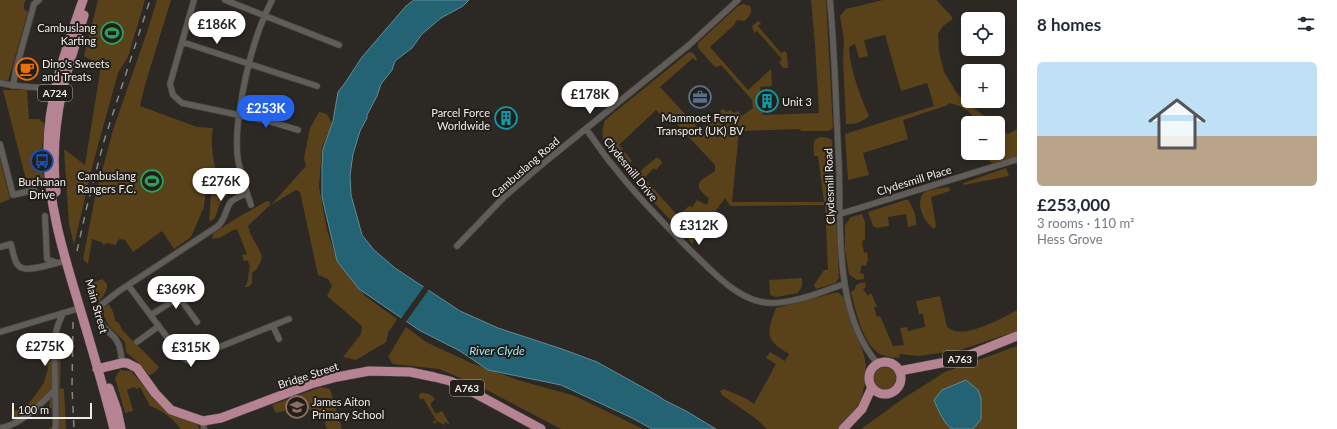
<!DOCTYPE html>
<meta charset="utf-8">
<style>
body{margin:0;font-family:Lato,sans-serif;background:#f2f2f3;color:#1f2937;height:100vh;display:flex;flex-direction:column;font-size:15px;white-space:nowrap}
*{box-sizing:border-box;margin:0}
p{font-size:13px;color:#747a83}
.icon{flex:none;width:22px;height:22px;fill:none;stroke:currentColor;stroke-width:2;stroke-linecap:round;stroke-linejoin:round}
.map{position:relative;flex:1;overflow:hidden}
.drawer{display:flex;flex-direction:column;background:#fff;width:320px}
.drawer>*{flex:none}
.tools{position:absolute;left:961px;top:12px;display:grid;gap:8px}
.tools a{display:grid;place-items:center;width:44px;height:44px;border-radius:6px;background:#fff;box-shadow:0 2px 6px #0003;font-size:20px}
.scale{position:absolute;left:12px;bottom:10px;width:80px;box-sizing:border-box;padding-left:4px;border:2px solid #eeece9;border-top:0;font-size:11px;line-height:14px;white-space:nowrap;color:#eeece9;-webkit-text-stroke:3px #221f1b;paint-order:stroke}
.price{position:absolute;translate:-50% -34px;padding:0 9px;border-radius:14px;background:#fff;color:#222;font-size:13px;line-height:26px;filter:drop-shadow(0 1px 2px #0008)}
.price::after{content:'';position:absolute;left:50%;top:24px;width:12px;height:9px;margin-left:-6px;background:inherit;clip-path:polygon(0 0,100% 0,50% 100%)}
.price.selected{background:#2563eb;color:#fff}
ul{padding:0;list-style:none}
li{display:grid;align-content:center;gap:8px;height:212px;padding:0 20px}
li+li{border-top:1px solid #e0e1e3}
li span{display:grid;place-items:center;height:124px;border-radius:6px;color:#555}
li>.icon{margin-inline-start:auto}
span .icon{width:72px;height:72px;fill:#fffc;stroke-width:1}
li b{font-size:17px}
h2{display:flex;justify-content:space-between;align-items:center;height:48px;padding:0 20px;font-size:17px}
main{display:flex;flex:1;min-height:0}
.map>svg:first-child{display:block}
</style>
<main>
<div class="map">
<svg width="1017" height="429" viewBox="0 0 1017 429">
<rect width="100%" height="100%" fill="#2c2925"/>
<path fill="#59411a" d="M 0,0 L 29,0 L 26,0 L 24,4 L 24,9 L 28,12 L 8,81 L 0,80 Z
M 98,0 L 145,0 L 128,57 L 118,73 L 94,160 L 74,245 L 69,224 L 64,149 L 85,165 L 101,66 L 84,56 Z
M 157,0 L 171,0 L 145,85 L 140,106 L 197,127 L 213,128 C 209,145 216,175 221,192 L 226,193 L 227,195 L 220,203 L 215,218 L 209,222 L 211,194 L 210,190 L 206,191 L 203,212 L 201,210 L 201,214 L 191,237 L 174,249 L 162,231 L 133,252 L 125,240 L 120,239 L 118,240 L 116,245 L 107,243 L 104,245 L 101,242 L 92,239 L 88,264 L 83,259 L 95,197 L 113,130 L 148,29 Z
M 811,0 L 826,0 L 833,127 L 831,130 L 827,131 L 801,131 L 800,129 L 739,131 L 732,202 L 824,202 L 818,156 L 814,156 C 814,152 813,146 814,142 C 817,135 827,137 832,140 L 839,278 L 835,283 L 816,289 L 814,285 L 824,270 L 828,270 L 825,205 L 730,206 L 725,198 L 692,244 L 676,223 L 674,224 L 637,184 C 633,174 649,164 656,158 L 658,158 L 661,160 L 662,163 L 656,170 L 654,168 L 644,178 L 678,216 L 689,206 L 692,207 L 697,200 L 707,205 L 709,198 C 690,184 700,181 715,171 L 715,165 L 671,118 L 667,122 L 656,110 L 619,145 L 632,161 L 624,169 C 611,151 597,144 605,120 L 689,52 C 693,52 695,55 697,59 L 696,61 L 693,58 L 660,87 L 700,130 L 723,109 L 727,112 L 730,110 L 734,113 L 738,111 L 742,116 L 753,108 L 752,100 L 721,65 L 717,67 L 714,66 L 698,48 L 698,43 L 738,6 L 743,4 L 750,6 C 753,13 750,15 745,21 L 737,20 L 734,25 L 710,47 L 748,90 L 771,69 L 772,86 L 760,87 L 763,115 L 819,113 L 815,44 Z
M 883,0 L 937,0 C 942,8 948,10 953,19 L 943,26 L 938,34 L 939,52 L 944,72 L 956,92 L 966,103 L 995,123 L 976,123 C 973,111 960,105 948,103 L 948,105 L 903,120 L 908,139 L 863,153 L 869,175 L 848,180 L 845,134 L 934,106 L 927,83 L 901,91 L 885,35 L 864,40 L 868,56 L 859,58 L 855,44 L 849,47 C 849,65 861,99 869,116 C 864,121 854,125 846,124 L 843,60 L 844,40 L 840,16 L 846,9 Z
M 758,21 L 761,23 L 758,26 L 781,53 L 785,51 L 787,54 L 788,68 L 783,68 L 779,62 L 782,59 L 757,31 L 754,33 L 752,26 Z
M 3,90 L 27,90 L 29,119 L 39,119 L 45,124 L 41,154 L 36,154 L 36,164 L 41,165 L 44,178 L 34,180 L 34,185 L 28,187 Z
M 319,112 L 327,114 L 332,124 L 322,147 L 319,187 L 327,230 L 337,261 L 365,296 L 397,319 L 388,333 L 386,342 L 356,360 L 343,357 L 361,334 L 362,326 L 327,296 L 332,286 L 328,279 L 318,275 L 300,192 L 296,190 L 271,205 L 306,166 L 304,158 L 310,128 Z
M 998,125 L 1008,134 L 1017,129 L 1017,159 L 992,163 L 987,159 L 984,153 L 998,153 Z
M 0,160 L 10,199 L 0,203 Z
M 1006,168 L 1009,176 L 964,185 L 963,183 Z
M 949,187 L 950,191 L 931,197 L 936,226 L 934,229 C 931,227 929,225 927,222 C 921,215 915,196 927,191 C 933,189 942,188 949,187 Z
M 905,200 L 908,200 C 913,207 917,217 916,225 L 908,227 L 906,214 L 888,217 L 889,226 L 877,228 L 873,226 L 868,212 Z
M 267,201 L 270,202 L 270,205 L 248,226 L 250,233 L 254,240 L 262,256 L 261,261 L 256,270 L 252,273 L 252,284 L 248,287 L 245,287 C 249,280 248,273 250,266 L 247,260 L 244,261 L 242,255 L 247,254 L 237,229 C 229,230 221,241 212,238 L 214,233 L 235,219 Z
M 862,214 L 865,222 L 865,240 L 862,241 L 864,253 L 867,252 L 868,259 L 866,266 L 862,265 L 860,273 L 864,274 L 864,279 L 857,280 L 849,274 L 845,251 L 845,225 L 851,217 Z
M 802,278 L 802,286 L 798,293 L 776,297 L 770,295 L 769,280 Z
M 102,279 L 107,284 C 107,293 101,301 93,305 L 89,297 L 89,284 Z
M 865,282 L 866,287 L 863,289 L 868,296 L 871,293 L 877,307 L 874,307 L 877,317 L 880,316 L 893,346 L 904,345 L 900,328 L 907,327 L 908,331 L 925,327 L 923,314 L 919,314 L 916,301 L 940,296 L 947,327 C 949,328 953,331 955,331 C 971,335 1003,318 1017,310 L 1017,331 L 960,350 L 919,356 L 899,354 L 900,358 C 894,358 887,357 882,355 C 863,347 856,311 851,292 L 854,290 L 857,284 Z
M 838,292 L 845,299 L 864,355 L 866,366 L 865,383 L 861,400 L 854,414 L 840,429 L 767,429 L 755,418 L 722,395 L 720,391 L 724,389 L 747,399 L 754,404 L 776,364 L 766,358 L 770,352 L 785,361 L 789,354 C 764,340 767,332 776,308 Z
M 109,304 L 114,314 L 115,321 L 119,323 L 122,330 L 159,367 L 154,373 L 149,375 L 139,363 L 126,352 L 125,342 L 109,326 L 104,316 L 104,307 Z
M 406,327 L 426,342 L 471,363 L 518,380 L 575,396 L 643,429 L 561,429 L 479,386 L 439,369 L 393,364 L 388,357 Z
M 59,338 L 61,344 L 60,388 L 64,389 L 66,429 L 48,429 L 52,427 L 52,409 L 49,407 L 50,399 L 13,420 L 11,418 L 12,411 L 18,410 L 27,406 L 44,383 L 48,368 L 45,363 L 45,358 L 35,354 L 35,350 L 51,344 Z
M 1017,346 L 1017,429 L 861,429 L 904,398 L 945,372 Z
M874 378a11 11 0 1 1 22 0a11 11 0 1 1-22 0Z
M 120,370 L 131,371 L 156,400 L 175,416 L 198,424 L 199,429 L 181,429 C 172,418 163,411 150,406 L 140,387 L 137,389 L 134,387 L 127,390 L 133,411 L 125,413 L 115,378 Z
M 321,387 L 330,389 L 342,429 L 327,429 L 325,425 L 326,416 L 318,411 L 295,408 L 276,413 L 272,405 Z
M 421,393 C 427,393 431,394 435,399 L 431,403 L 431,406 L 436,414 L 442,411 L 450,425 L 445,422 L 444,425 L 437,421 L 435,424 L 432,422 L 436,420 L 423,398 L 420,400 L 419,395 Z"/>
<path fill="#236373" stroke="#608c96" d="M 414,0 L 469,0 L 463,6 L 441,18 L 422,34 L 412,48 L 395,61 L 392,70 L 381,84 L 377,96 L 367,115 L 367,118 L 360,131 L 353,154 L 350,175 L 351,195 L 362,235 L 374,250 L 395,268 L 460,311 L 498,328 L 562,349 L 597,362 L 660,397 L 664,400 L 686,411 L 716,429 L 652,429 L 632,418 L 561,385 L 488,370 L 460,351 L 419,330 L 359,289 L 337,261 L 322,197 L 322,167 L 323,149 L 333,121 L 338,92 L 345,83 L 362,57 L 406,6 Z
M 966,380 L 978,390 L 981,398 L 981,419 L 973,429 C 967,429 959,429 953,429 C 945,427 937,407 934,400 L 942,390 Z"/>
<path fill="#2c2925" d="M 425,285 L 430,288 L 405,323 L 400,320 Z"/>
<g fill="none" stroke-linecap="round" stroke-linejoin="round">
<g stroke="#484643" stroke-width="7">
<path id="street" d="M 194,0 L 170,84 L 173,95 L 182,103 L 272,122 L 298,130
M 225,0 L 339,45
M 830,0 C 835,55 836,111 839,166 C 841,228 834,314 878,364
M 182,42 L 317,86
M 0,83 C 19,88 38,86 57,90
M 13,86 L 16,69 L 34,4 L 39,0
M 586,129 C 596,142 604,156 615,168 C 637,197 664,223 689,249 C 709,268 734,297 762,302 C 785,307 822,292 844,284
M 0,144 L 13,195 L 34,190
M 251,205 C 246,190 241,175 238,160 C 235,139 238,117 242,96 C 248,62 256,31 272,0
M 840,214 L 1015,160 L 1017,160
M 45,216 L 47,259 L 55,262
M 457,246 L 504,197 L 540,166 L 689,45 L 738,0
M 0,247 L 11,244 C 13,251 14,263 20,267 C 28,273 57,262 66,261
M 128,285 L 181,356 L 187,360 L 289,319
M 179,297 L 189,291
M 151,315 L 179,297 L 197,322
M 273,326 L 279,339
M 0,332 L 80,308
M 137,342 L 159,326
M 122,363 L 121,354 L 119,345 L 115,338 L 103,326 L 100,320 L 99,315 L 101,305 L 119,291 L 218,226 C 226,218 225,211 230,203 C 234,198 241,196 247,193
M 203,421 L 204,429
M 0,428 C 21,425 39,405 54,391
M 55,429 L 56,424 L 54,339 L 58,325 L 63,313"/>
</g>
<g stroke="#484643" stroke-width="10">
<path id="primary" d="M 83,0 C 66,49 47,100 48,153 C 48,201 62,249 76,295 C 89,339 103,384 114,429
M 56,192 C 52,159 55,124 62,91 C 68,66 77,40 84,15
M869 378a16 16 0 1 1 32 0a16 16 0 1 1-32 0Z
M 97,369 L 122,363 L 127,363 L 137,368 L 155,393 L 171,410 L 203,421 L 221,418 L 311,384 L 337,377 L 369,371 L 410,372 L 434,377 L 450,381 L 469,390 L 541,429
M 899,371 L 957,360 L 1017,336
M 109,388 L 117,410 L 121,429
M 843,429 L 862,409 L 872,387"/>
</g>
<use href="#street" stroke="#605d58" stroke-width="5.5"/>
<use href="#primary" stroke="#b58392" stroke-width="9"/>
<path stroke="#8a8884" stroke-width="1.5" stroke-dasharray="7 7" stroke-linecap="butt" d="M 77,251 L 87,206 L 104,141 L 150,0
M 73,322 L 72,387 L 74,429"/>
</g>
<defs>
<g id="stadium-ring" transform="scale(1.15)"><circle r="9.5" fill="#221f1b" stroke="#2e9e5b" stroke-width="1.5"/><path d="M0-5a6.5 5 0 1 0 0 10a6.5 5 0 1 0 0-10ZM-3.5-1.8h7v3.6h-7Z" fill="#2e9e5b"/></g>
<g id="cafe-ring" transform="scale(1.15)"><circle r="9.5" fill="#221f1b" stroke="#e8710a" stroke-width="1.5"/><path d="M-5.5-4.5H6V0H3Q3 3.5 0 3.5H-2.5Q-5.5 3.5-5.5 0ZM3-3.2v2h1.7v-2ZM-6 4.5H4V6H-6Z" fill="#e8710a"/></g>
<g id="office-ring" transform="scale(1.15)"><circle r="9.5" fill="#221f1b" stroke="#5c6f8a" stroke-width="1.5"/><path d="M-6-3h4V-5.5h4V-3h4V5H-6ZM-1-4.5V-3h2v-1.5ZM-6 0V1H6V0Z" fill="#5c6f8a"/></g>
<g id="building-ring" transform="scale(1.15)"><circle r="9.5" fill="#221f1b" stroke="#0f9aa8" stroke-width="1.5"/><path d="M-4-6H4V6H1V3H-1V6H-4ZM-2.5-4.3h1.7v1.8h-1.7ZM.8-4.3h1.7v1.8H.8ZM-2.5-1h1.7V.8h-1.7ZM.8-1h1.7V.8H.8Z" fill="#0f9aa8"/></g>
<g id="bus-ring" transform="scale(1.15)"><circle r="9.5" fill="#221f1b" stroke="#1a4fb4" stroke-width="1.5"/><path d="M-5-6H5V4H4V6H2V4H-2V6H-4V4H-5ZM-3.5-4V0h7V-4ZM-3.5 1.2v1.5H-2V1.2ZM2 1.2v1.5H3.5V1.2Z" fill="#1a4fb4"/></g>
<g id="school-ring" transform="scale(1.15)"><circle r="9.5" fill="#221f1b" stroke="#8d6e63" stroke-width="1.5"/><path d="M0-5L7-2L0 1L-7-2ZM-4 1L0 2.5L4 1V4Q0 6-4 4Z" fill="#8d6e63"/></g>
</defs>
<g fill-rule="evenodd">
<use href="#stadium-ring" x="112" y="33"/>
<use href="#cafe-ring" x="27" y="69"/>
<use href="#office-ring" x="700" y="97"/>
<use href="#building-ring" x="767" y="101"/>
<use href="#building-ring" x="506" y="118"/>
<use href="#bus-ring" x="42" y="161"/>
<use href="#stadium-ring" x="152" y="181"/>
<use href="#school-ring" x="297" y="407"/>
</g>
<g text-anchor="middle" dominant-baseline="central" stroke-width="4" stroke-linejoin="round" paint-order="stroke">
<g fill="#221f1b" stroke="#b1aeab" stroke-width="1">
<rect x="38" y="85" width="34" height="16" rx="3"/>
<rect x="943" y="351" width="34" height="16" rx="3"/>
<rect x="450" y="380" width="34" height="16" rx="3"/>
</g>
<g font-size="10" font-weight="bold" fill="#eeece9">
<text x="55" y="93">A724</text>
<text x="960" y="359">A763</text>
<text x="467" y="388">A763</text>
</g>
<g font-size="11" fill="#eeece9" stroke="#221f1b" text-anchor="end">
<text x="96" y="27">Cambuslang<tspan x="96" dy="13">Karting</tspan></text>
<text x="42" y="63" text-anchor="start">Dino's Sweets<tspan x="42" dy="13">and Treats</tspan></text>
<text x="782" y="101" text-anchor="start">Unit 3</text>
<text x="490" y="112">Parcel Force<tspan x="490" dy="13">Worldwide</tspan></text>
<text x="700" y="117" text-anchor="middle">Mammoet Ferry<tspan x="700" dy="13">Transport (UK) BV</tspan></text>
<text x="136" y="175">Cambuslang<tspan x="136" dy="13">Rangers F.C.</tspan></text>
<text x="42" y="181" text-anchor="middle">Buchanan<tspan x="42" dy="13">Drive</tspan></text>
<text x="312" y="401" text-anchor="start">James Aiton<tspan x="312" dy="13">Primary School</tspan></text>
</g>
<g font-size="11" fill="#eeece9" stroke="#221f1b">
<text transform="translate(525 167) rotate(-41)">Cambuslang Road</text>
<text transform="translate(631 169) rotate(51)">Clydesmill Drive</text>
<text transform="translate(914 180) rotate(-17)">Clydesmill Place</text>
<text transform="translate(829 186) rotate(-92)">Clydesmill Road</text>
<text transform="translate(97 306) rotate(74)">Main Street</text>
<text transform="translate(308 375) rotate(-18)">Bridge Street</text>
</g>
<g font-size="12" font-style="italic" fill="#9be6fb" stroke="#221f1b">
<text x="497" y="350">River Clyde</text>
</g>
</g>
</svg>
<div class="tools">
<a><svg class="icon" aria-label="locate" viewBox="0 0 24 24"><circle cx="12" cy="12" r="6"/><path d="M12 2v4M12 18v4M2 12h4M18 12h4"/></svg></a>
<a>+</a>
<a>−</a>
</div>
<div class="scale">100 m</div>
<b class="price" style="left:217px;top:45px">£186K</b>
<b class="price" style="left:590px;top:115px">£178K</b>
<b class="price selected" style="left:266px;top:129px">£253K</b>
<b class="price" style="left:221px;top:202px">£276K</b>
<b class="price" style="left:699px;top:246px">£312K</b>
<b class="price" style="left:176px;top:310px">£369K</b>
<b class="price" style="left:45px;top:367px">£275K</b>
<b class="price" style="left:191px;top:368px">£315K</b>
</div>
<section class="drawer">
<h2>8 homes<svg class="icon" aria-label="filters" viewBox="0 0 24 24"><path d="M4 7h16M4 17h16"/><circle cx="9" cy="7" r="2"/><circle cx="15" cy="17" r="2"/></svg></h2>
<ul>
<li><span style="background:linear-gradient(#bfe0f5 60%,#b9a48a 0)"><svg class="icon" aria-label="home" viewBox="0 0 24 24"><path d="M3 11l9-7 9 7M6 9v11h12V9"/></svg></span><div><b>£253,000</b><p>3 rooms · 110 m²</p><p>Hess Grove</p></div></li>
</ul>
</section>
</main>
